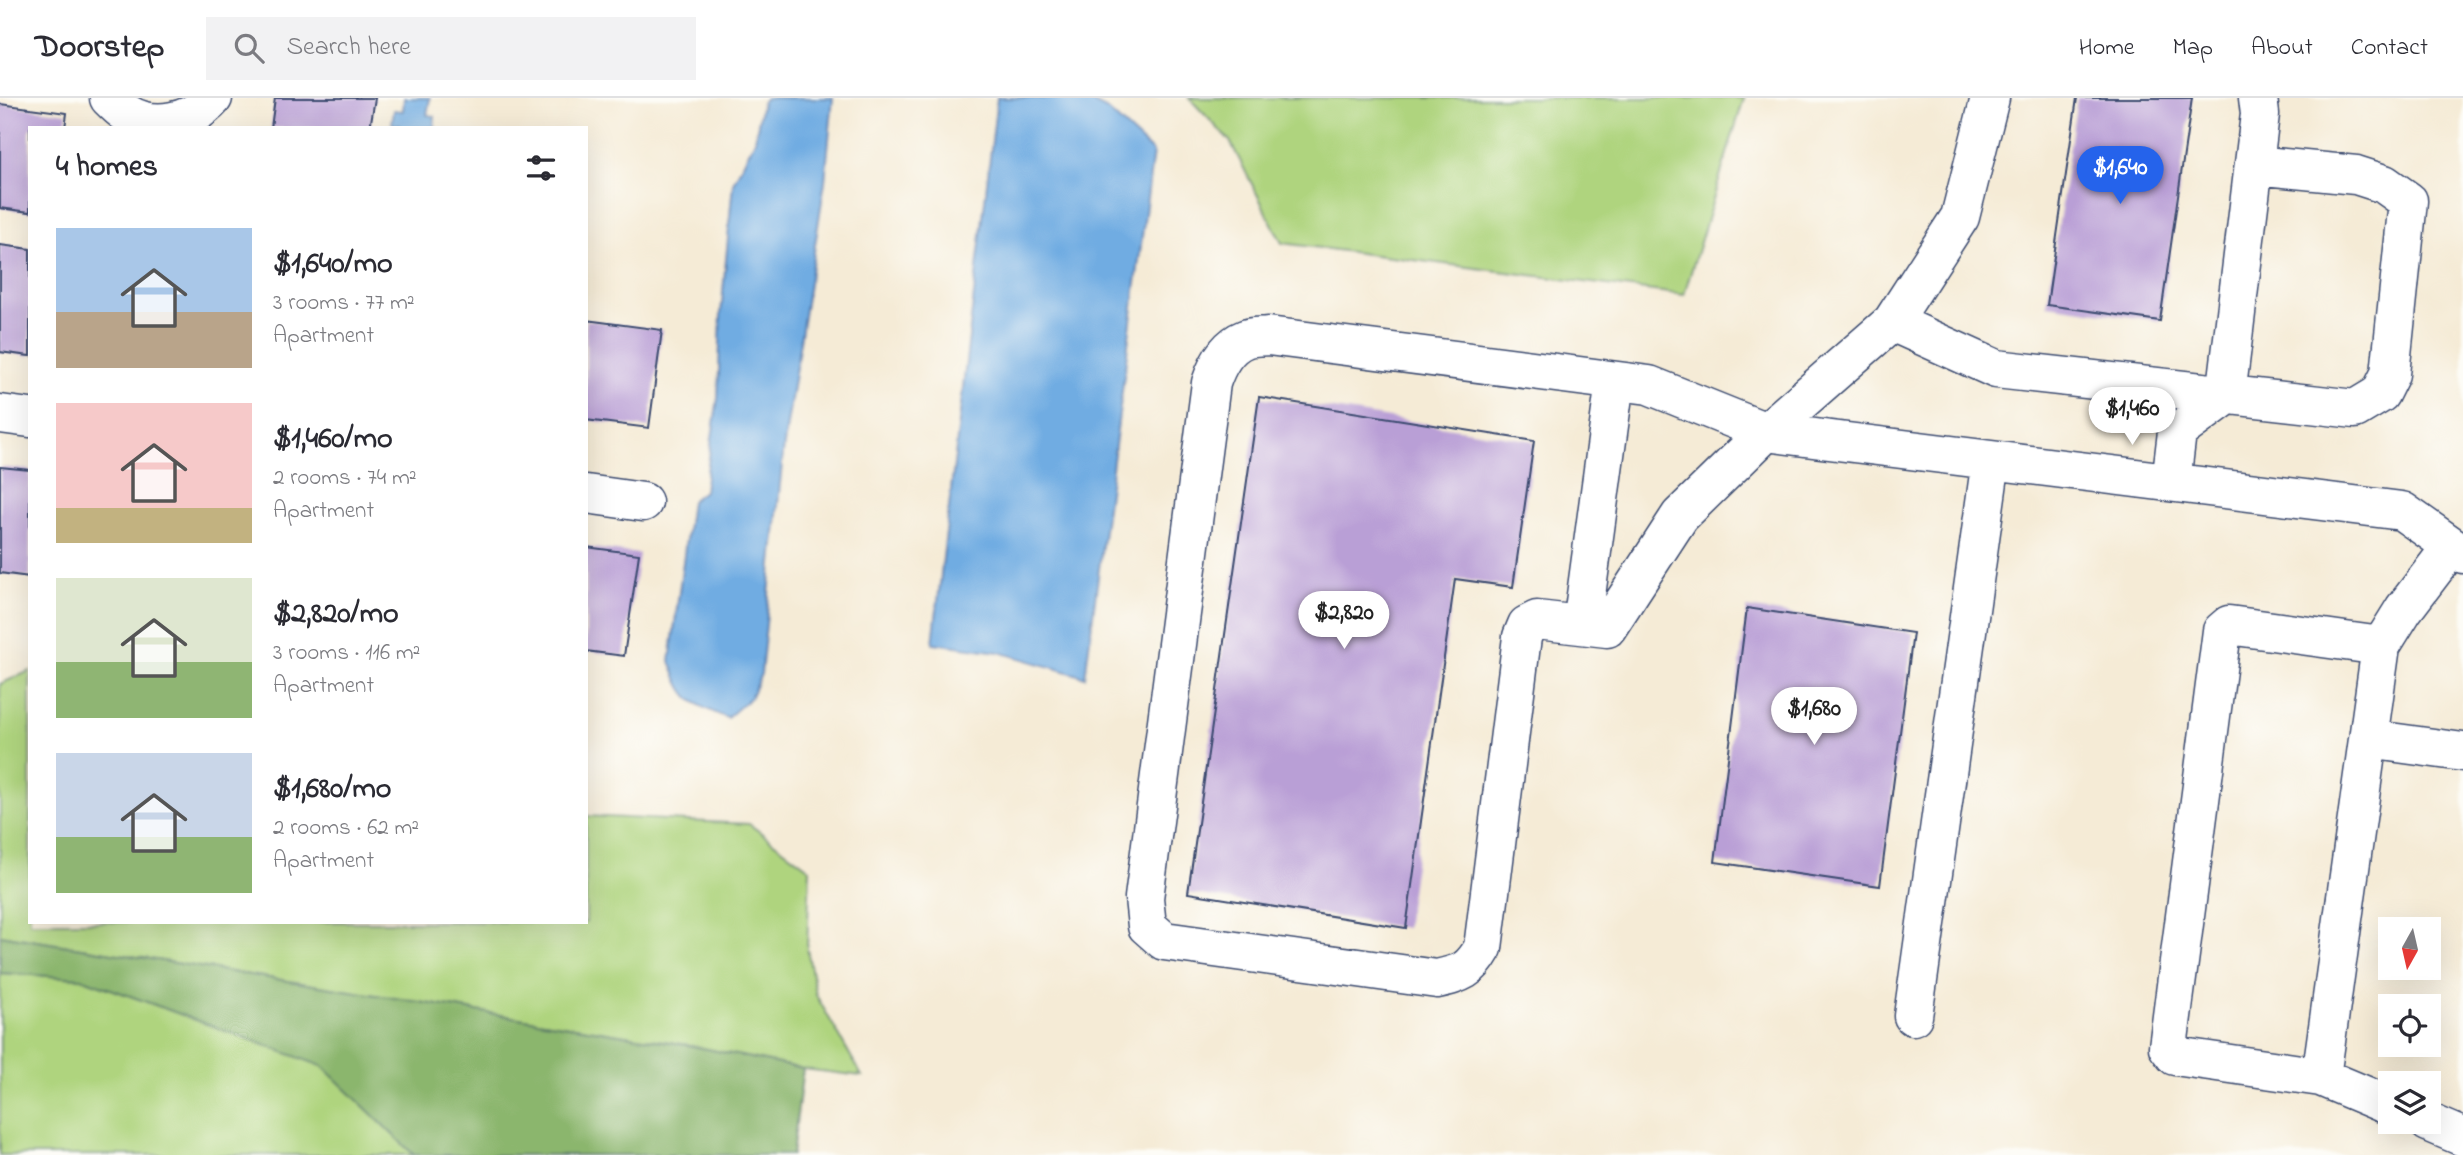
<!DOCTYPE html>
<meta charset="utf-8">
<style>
body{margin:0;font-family:"Indie Flower",sans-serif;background:#f2f2f3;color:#2b2b33;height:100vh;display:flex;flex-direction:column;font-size:26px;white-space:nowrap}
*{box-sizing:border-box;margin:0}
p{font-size:23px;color:#7c7c81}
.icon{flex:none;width:38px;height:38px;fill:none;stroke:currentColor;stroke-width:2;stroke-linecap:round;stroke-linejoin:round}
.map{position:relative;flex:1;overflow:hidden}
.panel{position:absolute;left:28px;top:28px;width:560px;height:798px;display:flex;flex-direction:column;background:#fff;border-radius:0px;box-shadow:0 7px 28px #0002}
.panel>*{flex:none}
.needle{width:46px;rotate:188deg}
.fabs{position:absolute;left:2378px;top:819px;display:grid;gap:14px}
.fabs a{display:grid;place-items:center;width:63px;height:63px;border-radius:0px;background:#fff;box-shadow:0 7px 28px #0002;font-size:35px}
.price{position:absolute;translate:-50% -60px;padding:0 16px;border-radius:24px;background:#fff;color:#222;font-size:23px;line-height:46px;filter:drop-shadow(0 2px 4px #0008)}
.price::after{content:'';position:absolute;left:50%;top:42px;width:21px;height:16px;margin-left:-10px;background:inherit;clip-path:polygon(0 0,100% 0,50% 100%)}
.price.current{background:#2563eb;color:#fff}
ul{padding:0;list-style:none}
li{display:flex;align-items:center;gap:21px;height:175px;padding:0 28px}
li span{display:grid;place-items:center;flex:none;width:196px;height:140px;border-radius:0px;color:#555}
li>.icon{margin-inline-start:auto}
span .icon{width:84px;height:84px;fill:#fffc;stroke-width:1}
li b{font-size:30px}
h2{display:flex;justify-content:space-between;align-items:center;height:84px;padding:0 28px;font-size:30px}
header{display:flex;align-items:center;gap:42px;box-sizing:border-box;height:98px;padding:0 35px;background:#fff;border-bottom:2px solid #e1e1e2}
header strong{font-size:33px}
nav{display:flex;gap:38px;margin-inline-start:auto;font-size:24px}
.search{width:490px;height:63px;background:#f2f2f3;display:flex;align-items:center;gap:18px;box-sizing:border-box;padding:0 24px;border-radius:0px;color:#7c7c81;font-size:26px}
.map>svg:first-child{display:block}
</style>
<header>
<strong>Doorstep</strong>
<div class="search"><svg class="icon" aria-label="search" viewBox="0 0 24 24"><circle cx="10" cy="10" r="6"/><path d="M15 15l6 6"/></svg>Search here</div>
<nav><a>Home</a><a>Map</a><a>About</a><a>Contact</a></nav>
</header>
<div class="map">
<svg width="2463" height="1057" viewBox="0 0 2463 1057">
<rect width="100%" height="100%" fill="#fdfcf7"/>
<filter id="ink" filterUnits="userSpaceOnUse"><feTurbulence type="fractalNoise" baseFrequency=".0143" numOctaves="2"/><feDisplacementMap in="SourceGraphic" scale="14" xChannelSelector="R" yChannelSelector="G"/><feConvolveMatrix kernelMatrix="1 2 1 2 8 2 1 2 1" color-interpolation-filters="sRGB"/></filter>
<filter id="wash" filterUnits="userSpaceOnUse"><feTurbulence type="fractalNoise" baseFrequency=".00686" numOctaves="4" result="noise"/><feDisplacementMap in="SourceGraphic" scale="28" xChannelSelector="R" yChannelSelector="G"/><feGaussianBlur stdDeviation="1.57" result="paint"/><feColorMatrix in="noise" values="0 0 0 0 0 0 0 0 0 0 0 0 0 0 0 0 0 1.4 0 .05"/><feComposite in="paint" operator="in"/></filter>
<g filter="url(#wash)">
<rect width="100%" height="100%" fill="#f5ebd6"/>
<path fill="#afd47e" stroke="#65826e" stroke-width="2" d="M 1189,0 L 1744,0 L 1684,197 L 1282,145 L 1230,43 Z
M 30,573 L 30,824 L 586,824 L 586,718 L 749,726 L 810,771 L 807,851 L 816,897 L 862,978 L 803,971 L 688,947 L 0,837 L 0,586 Z
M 0,875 L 81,880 L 323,968 L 414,1057 L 0,1057 Z"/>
<path fill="#8bb66d" stroke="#537266" stroke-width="2" d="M 0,837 L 688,947 L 803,971 L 792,1057 L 414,1057 L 322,968 L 81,880 L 0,875 Z"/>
<path fill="#70ace2" stroke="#466ea0" stroke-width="2" d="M 404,0 L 430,0 L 427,17 L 435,18 L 434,30 L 400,30 L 400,27 L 392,26 L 394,12 L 403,13 Z
M 766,0 L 833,0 L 825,83 L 784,346 L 761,576 L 750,600 L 727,620 C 688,603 685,603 670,563 L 691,403 L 704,393 L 718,300 L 721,216 L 733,85 L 755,42 L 762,4 Z
M 997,0 L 1084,0 L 1106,11 L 1153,54 L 1085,579 L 999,554 L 933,545 Z"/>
<g id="blocks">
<path fill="#b99fd6" d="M 275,0 L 375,0 L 370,30 L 271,30 Z
M 2077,0 L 2192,0 L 2160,223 L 2047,207 Z
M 0,6 L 67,15 L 65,30 L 30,30 L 30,114 L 0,110 Z
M 0,147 L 30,151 L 30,258 L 0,254 Z
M 586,222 L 662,232 L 649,330 L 586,322 Z
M 1259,299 L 1534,343 L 1513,489 L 1455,481 L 1406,830 L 1188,795 Z
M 0,369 L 30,372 L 30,479 L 0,475 Z
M 586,449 L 639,456 L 624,558 L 586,553 Z
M 1747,510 L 1913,535 L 1880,788 L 1715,764 Z"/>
</g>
</g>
<g filter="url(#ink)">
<use href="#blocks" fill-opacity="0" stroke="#3c4b70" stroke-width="2"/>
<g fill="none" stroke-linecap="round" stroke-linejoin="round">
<g stroke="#3c4b70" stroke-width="41">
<path id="minor" d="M 109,0 C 114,5 120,11 126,15 C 154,33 192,24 213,0
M 1990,0 L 1960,119 L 1892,224 L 1766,334 L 1680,418 L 1607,530 L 1537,522 L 1527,527 L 1522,539 L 1483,850 C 1470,873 1462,875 1437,881 L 1164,843 L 1147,828 L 1144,800 L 1211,285 C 1217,267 1227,248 1245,241 C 1252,238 1261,239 1268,238 L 1649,287 L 1766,334 L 2402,413 L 2463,456
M 1892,224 L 1996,271 L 2355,311 L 2380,296 L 2390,276 L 2408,103 L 2384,86 L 2356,77 L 2254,67
M 0,316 L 30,320
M 2171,384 L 2177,334 L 2226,298 L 2260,16 L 2258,0
M 586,396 L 643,404
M 1582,527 L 1615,283
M 2368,641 L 2463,654
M 1913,918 L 1991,362
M 2321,979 L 2381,548
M 2390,1008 L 2321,979 L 2175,958 L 2168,949 L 2222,533 L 2229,527 L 2381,548 L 2404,511 L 2452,448
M 2428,1024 L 2463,1039"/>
</g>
<use href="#minor" stroke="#fff" stroke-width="38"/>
</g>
</g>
</svg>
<div class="fabs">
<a><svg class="needle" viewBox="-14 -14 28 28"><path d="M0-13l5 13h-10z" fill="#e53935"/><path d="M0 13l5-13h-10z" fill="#7c7c81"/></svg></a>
<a><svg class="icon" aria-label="locate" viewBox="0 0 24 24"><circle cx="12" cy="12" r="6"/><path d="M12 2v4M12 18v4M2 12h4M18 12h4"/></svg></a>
<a><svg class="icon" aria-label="layers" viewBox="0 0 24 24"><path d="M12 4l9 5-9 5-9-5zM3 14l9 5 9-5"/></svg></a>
</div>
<b class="price current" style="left:2120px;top:108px">$1,640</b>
<b class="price" style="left:2132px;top:349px">$1,460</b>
<b class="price" style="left:1344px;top:553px">$2,820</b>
<b class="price" style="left:1814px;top:649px">$1,680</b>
<section class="panel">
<h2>4 homes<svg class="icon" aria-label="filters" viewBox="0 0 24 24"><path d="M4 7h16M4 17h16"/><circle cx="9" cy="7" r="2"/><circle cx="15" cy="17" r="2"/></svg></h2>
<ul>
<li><span style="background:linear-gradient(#a9c7e8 60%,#b9a48a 0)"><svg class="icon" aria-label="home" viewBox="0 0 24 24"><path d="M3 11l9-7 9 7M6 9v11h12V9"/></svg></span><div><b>$1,640/mo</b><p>3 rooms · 77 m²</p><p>Apartment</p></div></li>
<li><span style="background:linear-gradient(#f6c9c9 75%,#c2b280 0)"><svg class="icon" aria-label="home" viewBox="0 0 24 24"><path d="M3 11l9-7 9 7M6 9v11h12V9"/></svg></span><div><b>$1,460/mo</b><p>2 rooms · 74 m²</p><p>Apartment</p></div></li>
<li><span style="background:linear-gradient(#dfe7d0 60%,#8fb573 0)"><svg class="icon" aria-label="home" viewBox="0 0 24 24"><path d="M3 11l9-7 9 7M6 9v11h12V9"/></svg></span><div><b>$2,820/mo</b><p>3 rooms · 116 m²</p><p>Apartment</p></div></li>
<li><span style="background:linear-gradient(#c9d6e8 60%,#8fb573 0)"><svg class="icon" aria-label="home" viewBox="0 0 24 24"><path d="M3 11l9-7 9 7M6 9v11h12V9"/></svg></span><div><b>$1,680/mo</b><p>2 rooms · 62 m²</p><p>Apartment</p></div></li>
</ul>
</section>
</div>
